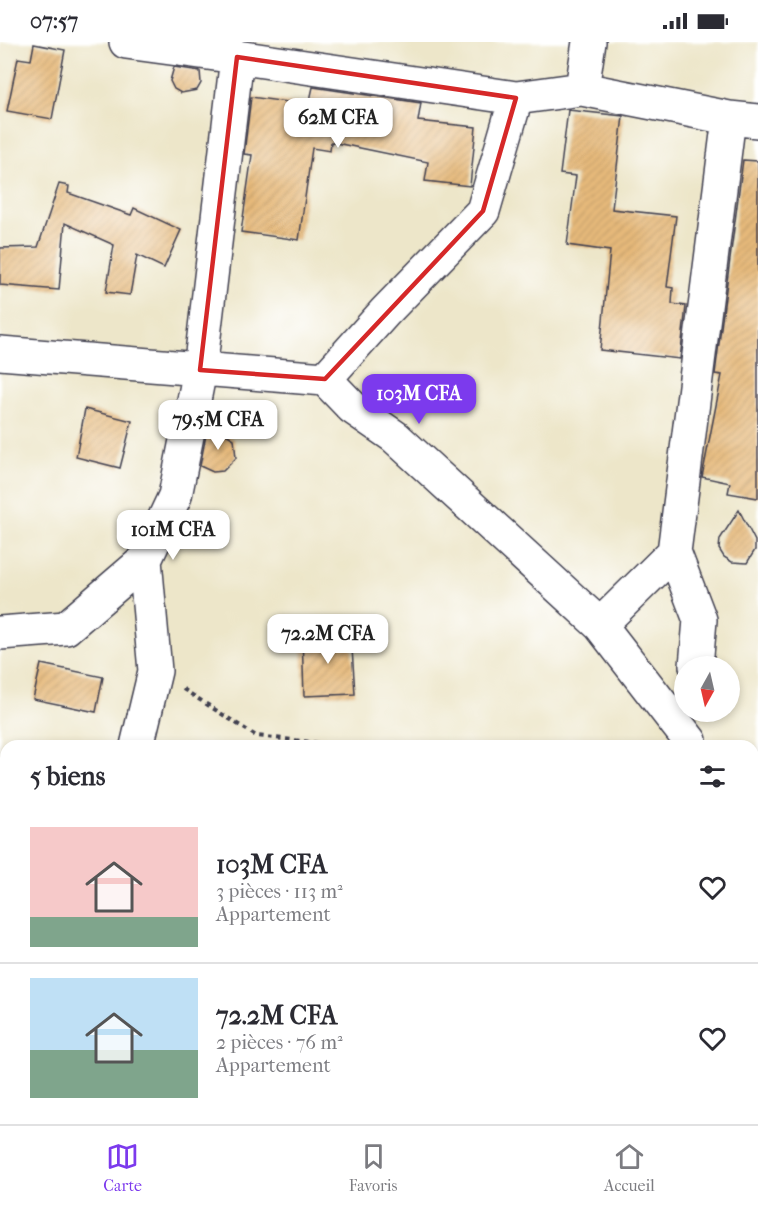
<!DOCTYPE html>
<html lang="fr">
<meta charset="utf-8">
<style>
body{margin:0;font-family:"IM FELL French Canon",serif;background:#f2f2f3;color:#2b2b33;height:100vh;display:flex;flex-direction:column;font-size:22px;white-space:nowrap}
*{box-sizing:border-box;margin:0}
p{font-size:20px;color:#7c7c81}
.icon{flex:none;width:33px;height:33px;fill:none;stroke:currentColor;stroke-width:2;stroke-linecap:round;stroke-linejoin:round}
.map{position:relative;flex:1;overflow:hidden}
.panel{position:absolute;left:0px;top:698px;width:759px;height:386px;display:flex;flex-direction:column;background:#fff;border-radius:18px 18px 0 0;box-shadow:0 3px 9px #0003}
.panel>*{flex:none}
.needle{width:39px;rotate:188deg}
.tools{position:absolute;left:674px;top:614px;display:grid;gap:12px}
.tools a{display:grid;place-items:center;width:66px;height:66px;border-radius:50%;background:#fff;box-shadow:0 3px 9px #0003;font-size:30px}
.price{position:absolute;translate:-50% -51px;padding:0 14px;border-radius:12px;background:#fff;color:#222;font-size:20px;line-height:39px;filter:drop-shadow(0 2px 3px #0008)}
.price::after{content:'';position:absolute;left:50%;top:36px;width:18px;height:14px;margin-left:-9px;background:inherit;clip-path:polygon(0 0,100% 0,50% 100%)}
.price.on{background:#7c3aed;color:#fff}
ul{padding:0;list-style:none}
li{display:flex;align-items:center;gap:18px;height:150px;padding:0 30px}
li+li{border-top:2px solid #e1e1e2}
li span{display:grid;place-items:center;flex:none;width:168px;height:120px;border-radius:0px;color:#555}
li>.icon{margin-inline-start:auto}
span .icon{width:72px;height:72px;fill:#fffc;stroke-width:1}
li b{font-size:26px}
h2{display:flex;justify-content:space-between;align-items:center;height:72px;padding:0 30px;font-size:26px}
.status{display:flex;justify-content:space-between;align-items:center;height:42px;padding:0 30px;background:#fff;direction:ltr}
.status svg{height:16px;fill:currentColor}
.menu{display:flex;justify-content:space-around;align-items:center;height:84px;border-top:2px solid #e1e1e2;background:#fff;font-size:16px;color:#7c7c81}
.menu a{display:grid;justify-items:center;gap:3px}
.menu .on{color:#7c3aed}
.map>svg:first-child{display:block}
</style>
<div class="status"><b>07:57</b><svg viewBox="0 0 49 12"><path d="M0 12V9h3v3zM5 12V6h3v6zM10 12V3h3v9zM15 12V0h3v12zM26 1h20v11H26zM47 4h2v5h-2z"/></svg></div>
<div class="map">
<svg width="758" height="1082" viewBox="0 0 758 1082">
<defs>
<pattern id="building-hatch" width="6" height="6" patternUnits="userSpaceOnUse" patternTransform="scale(1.5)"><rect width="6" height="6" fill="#e6b97a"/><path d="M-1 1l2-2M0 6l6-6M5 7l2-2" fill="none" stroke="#c59f6a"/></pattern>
</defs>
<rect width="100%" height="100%" fill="#fff"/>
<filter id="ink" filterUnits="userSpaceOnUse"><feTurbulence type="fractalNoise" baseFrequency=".0167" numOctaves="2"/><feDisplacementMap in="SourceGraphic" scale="12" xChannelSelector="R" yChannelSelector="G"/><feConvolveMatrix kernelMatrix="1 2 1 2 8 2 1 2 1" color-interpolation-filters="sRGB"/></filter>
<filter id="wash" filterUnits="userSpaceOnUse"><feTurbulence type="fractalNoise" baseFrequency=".008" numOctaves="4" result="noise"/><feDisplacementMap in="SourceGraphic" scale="24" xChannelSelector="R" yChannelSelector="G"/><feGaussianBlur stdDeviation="1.35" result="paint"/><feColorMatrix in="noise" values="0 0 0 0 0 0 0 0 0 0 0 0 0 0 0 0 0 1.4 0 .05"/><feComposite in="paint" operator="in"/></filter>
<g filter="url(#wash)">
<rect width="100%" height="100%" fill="#ede6c9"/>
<g id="blocks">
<path fill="url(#building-hatch)" d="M 34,2 L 65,8 L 52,77 L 7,69 L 18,16 L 31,18 Z
M 174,25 L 200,29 L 201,41 L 197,48 L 181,51 L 174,47 L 170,39 Z
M 313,45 L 421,61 L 418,79 L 476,85 L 470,144 L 425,139 L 428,120 L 331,100 L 330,109 L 312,106 L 299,198 L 241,190 L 252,113 L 244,112 L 251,55 L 309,63 Z
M 568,68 L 623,74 L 612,167 L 676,174 L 667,245 L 673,246 L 672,262 L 686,264 L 680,317 L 600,308 L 610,209 L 567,203 L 576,134 L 560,132 Z
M 743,118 L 758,119 L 758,456 L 728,451 L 730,441 L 702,435 L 722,333 L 715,332 Z
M 59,142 L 69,144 L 68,151 L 131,173 L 134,166 L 181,188 L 164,226 L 137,213 L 130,253 L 106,250 L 114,203 L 65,181 L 59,248 L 0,243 L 0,206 L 38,205 Z
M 85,367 L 132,379 L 120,426 L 76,415 Z
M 218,387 L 234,397 L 236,416 L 223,429 L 213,430 L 200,424 L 207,388 Z
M 739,468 L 755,499 L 755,508 L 747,521 L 732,520 L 724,515 L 719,507 L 720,497 Z
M 351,591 L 355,652 L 304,654 L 302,594 Z
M 41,622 L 103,635 L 96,670 L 33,657 Z"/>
</g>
</g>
<g filter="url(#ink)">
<use href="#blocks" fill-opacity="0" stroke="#403f50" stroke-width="1.5"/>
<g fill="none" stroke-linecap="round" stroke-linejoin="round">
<g stroke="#403f50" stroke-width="36">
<path id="minor" d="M 126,0 L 237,15 L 200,328 L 175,454 L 145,518 L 155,629 L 137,704
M 237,15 L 516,56 L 582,47 L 729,76 L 758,79
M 582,47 L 589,0
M 0,311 L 325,337 L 353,366 L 395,395 L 600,583 L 690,699 L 689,704
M 325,337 L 385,270 L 483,169 L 516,56
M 600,583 L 674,510
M 0,591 L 66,586 L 145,518
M 696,624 L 700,578 L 674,510 L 729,76
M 753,798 L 758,801
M 0,816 L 6,816
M 101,1082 L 101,1077"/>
</g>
<path stroke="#403f50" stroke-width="4" stroke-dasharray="4.5 4.5" stroke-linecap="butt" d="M 183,647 L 256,694 L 348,704
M 753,1053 L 758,1053
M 647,1082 L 648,1077"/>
<use href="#minor" stroke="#fff" stroke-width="33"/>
</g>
</g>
<path fill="none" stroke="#d62828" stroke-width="4.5" stroke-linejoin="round" d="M 237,15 L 516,56 L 483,169 L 325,337 L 200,328 Z"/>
</svg>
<div class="tools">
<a><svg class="needle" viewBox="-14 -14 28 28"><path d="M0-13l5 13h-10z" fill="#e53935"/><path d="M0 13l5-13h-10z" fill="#7c7c81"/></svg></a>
</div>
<b class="price" style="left:338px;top:107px">62M CFA</b>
<b class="price on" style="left:419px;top:383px">103M CFA</b>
<b class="price" style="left:218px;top:409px">79.5M CFA</b>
<b class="price" style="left:173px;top:519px">101M CFA</b>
<b class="price" style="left:328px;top:623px">72.2M CFA</b>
<section class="panel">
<h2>5 biens<svg class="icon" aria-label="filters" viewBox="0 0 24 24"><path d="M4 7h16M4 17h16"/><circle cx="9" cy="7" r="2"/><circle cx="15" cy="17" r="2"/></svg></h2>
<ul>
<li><span style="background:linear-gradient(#f6c9c9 75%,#7fa58c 0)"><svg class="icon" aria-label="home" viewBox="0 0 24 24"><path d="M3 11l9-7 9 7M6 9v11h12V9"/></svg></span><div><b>103M CFA</b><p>3 pièces · 113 m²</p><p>Appartement</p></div><svg class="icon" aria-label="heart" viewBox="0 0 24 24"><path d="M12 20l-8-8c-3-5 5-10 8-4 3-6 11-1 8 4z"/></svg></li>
<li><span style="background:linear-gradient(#bfe0f5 60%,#7fa58c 0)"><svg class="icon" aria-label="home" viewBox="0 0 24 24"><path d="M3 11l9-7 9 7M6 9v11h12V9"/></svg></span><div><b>72.2M CFA</b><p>2 pièces · 76 m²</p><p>Appartement</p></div><svg class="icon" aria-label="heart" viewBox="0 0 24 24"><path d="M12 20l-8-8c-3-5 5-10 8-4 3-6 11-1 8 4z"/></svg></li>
</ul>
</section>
</div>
<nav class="menu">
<a class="on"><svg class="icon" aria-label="map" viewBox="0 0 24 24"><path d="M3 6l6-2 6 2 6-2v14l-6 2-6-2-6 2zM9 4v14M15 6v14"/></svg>Carte</a>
<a><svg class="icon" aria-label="saved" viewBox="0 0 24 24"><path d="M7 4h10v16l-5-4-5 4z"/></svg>Favoris</a>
<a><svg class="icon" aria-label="home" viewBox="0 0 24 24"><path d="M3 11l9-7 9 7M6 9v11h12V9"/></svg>Accueil</a>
</nav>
